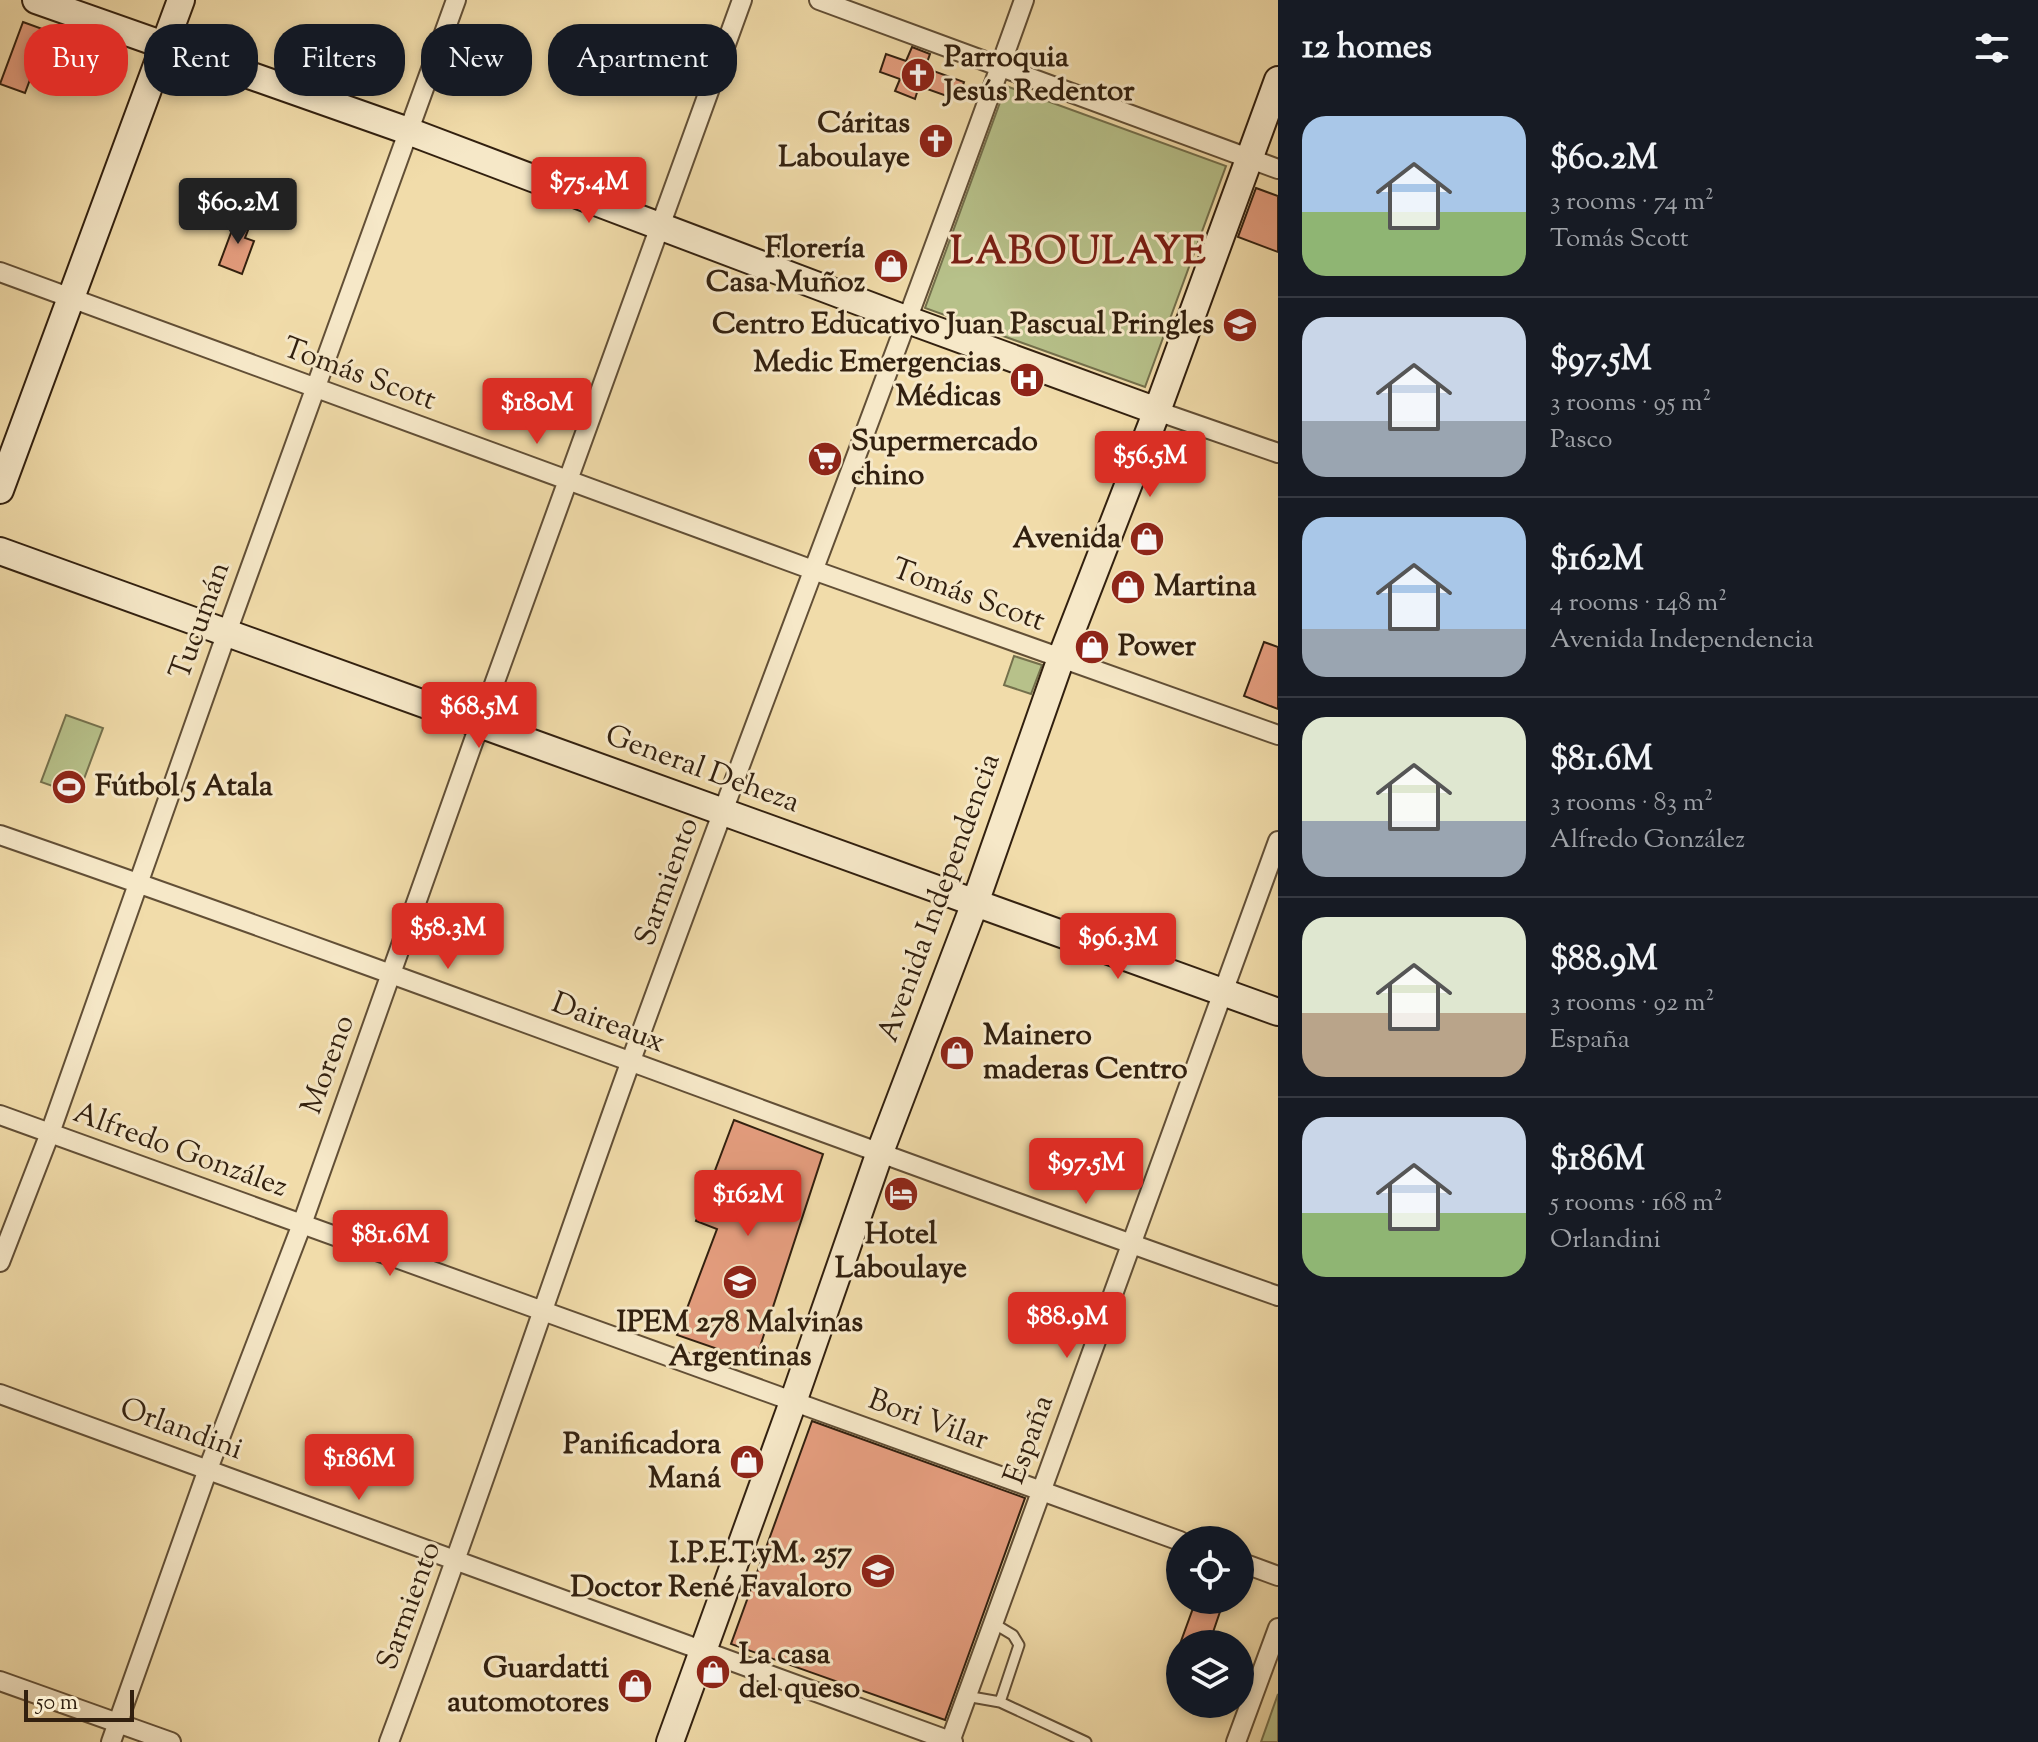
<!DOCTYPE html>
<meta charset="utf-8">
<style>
body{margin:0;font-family:"Sorts Mill Goudy",serif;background:#242831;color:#f1f3f6;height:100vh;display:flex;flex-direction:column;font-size:30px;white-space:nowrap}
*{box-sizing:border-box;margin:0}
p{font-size:26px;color:#9ea1a6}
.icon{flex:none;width:44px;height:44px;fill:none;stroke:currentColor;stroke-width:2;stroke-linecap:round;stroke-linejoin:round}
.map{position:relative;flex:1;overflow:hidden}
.details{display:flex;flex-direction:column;background:#171b24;width:760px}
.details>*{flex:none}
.banner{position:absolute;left:24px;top:24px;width:760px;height:72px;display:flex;gap:16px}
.controls{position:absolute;left:1166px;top:1526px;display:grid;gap:16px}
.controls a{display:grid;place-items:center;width:88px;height:88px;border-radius:50%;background:#171b24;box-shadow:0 4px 12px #0003;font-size:40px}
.scale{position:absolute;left:24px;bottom:20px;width:110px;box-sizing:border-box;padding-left:8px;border:4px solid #32200f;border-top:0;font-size:22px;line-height:28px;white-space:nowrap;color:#32200f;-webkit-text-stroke:6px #f6e8c8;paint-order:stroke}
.price{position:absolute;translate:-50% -68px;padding:0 18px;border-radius:8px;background:#d93025;color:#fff;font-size:26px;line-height:52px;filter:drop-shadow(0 2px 4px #0008)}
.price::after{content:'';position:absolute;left:50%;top:48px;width:24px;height:18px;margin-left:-12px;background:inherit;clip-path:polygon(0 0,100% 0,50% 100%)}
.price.active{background:#222;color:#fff}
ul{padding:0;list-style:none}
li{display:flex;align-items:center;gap:24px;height:200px;padding:0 24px}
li+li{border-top:2px solid #363941}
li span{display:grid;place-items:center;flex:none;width:224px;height:160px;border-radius:24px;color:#555}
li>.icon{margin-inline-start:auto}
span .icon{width:96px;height:96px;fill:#fffc;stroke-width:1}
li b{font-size:34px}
h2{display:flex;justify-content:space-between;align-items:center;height:96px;padding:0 24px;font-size:34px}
.tag{padding:0 28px;border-radius:32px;background:#171b24;box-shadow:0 4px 12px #0003;font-size:28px;line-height:72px}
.tag.active{background:#d93025;color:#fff}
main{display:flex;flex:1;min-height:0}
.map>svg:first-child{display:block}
</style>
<main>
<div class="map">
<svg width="1278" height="1742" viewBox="0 0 1278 1742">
<rect width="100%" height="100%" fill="#f1dcaa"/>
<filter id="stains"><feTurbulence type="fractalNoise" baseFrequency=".0025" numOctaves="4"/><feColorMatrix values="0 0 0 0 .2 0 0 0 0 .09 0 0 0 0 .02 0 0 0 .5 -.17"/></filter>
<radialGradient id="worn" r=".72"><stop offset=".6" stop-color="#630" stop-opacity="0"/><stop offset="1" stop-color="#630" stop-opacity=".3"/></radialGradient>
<path fill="#b7c18a" stroke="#74704c" stroke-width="2" d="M 1006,86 L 1226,166 L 1145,387 L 925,308 Z
M 1014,656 L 1042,665 L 1031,694 L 1004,685 Z
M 66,715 L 103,728 L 78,795 L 41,782 Z
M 1278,1694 L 1278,1742 L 1261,1742 Z"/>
<path fill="#e49d7e" stroke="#32200f" stroke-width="2" d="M 23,22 L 48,31 L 25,93 L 0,84 Z
M 912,47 L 930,54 L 925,68 L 964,82 L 958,100 L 919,86 L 915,99 L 895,91 L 900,79 L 880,72 L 886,54 L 906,61 Z
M 1256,188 L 1278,196 L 1278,252 L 1238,237 Z
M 238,214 L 252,220 L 245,238 L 254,241 L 242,274 L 219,265 Z
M 1264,642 L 1278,647 L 1278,709 L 1244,696 Z
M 734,1120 L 823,1154 L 755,1362 L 677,1335 L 717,1229 L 696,1221 Z
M 812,1421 L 1025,1498 L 945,1720 L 731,1644 Z
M 1196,1600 L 1224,1600 L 1209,1644 L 1180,1644 Z"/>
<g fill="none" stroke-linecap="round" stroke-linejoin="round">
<g stroke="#624f36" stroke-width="13">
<path id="lane" d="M 993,1623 L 1013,1635 L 1019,1645 L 1000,1702
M 966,1696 L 1000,1702 L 1086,1742"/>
</g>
<g stroke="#624f36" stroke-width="22">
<path id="street" d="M 819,0 L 1278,169
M 0,272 L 813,570 L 1278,735
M 1157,411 L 1278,453
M 0,835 C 428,983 851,1146 1278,1296
M 0,1115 L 1180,1541
M 0,1262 L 50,1133 L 226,635 L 456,0
M 0,1394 L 953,1742
M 1240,1562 L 1278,1576
M 0,1681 L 171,1742
M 111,1742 L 208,1469 L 302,1224 L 480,723 L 742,0
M 389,1742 C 473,1518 548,1291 629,1066 C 758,710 897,357 1024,0
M 950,1742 L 1278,841
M 1236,1742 L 1278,1628"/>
</g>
<g stroke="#32200f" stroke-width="30">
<path id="secondary" d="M 36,0 L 408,131 L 908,320 L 1157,411
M 0,490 L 181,0
M 0,551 L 1278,1012
M 670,1742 L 793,1402 L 880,1152 L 975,903 L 1061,658 L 1157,411 L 1278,80"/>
</g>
<use href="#lane" stroke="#f6e8c8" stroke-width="9"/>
<use href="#street" stroke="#f6e8c8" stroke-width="18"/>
<use href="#secondary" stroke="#f6e8c8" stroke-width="26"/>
</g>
<defs>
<g id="church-disc" transform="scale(1.8)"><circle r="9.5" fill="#8f2418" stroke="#f6e8c8"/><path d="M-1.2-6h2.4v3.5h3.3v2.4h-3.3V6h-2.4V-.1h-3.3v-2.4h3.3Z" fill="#fff"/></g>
<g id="shop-disc" transform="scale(1.8)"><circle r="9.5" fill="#8f2418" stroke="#f6e8c8"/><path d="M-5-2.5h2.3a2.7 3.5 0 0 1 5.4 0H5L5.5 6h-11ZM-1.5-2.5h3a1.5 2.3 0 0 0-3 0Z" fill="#fff"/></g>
<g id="school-disc" transform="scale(1.8)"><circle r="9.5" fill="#8f2418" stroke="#f6e8c8"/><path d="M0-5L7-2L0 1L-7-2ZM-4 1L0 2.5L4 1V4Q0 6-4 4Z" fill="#fff"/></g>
<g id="hospital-disc" transform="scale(1.8)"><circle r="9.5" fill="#8f2418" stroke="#f6e8c8"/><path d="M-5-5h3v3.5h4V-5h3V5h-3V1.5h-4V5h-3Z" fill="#fff"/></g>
<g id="supermarket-disc" transform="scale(1.8)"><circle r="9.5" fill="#8f2418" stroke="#f6e8c8"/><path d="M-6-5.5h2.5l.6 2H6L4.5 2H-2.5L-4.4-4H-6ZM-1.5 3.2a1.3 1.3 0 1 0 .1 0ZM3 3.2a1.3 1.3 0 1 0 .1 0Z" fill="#fff"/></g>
<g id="stadium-disc" transform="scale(1.8)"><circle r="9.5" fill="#8f2418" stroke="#f6e8c8"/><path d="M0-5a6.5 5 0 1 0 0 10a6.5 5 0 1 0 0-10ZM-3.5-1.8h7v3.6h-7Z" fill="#fff"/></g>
<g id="hotel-disc" transform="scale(1.8)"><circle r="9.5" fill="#8f2418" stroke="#f6e8c8"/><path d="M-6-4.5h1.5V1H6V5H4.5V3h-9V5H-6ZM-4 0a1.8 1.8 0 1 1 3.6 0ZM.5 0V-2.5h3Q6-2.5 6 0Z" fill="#fff"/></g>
</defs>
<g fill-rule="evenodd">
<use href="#church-disc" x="918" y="75"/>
<use href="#church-disc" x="936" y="141"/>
<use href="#shop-disc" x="891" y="266"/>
<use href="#school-disc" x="1240" y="325"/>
<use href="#hospital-disc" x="1027" y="380"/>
<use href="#supermarket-disc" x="825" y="459"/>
<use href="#shop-disc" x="1147" y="539"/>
<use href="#shop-disc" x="1128" y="587"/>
<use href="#shop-disc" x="1092" y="647"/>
<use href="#stadium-disc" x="69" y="787"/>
<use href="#shop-disc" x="957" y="1053"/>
<use href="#hotel-disc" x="901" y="1194"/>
<use href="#school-disc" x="740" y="1282"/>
<use href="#shop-disc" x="747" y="1462"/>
<use href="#school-disc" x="878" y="1571"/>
<use href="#shop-disc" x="713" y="1672"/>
<use href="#shop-disc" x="635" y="1686"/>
</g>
<g text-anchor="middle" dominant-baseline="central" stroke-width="6" stroke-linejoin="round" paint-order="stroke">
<g font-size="30" font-weight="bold" fill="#32200f" stroke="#f6e8c8" text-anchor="end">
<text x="944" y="58" text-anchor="start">Parroquia<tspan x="944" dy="34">Jesús Redentor</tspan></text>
<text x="910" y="124">Cáritas<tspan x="910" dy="34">Laboulaye</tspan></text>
<text x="865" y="249">Florería<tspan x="865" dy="34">Casa Muñoz</tspan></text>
<text x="1214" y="325">Centro Educativo Juan Pascual Pringles</text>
<text x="1001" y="363">Medic Emergencias<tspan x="1001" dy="34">Médicas</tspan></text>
<text x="851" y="442" text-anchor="start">Supermercado<tspan x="851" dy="34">chino</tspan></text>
<text x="1121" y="539">Avenida</text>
<text x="1154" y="587" text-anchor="start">Martina</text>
<text x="1118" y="647" text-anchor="start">Power</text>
<text x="95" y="787" text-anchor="start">Fútbol 5 Atala</text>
<text x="983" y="1036" text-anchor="start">Mainero<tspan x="983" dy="34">maderas Centro</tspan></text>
<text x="901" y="1235" text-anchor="middle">Hotel<tspan x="901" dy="34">Laboulaye</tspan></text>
<text x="740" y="1323" text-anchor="middle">IPEM 278 Malvinas<tspan x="740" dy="34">Argentinas</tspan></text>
<text x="721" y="1445">Panificadora<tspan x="721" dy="34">Maná</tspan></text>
<text x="852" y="1554">I.P.E.T.yM. 257<tspan x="852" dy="34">Doctor René Favaloro</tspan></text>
<text x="739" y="1655" text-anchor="start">La casa<tspan x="739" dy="34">del queso</tspan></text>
<text x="609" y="1669">Guardatti<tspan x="609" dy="34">automotores</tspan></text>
</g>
<g font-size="30" fill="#32200f" stroke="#f6e8c8">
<text transform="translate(359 375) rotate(20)">Tomás Scott</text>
<text transform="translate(968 596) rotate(20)">Tomás Scott</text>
<text transform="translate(201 621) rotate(-70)">Tucumán</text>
<text transform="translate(702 770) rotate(20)">General Deheza</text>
<text transform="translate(668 882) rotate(-70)">Sarmiento</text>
<text transform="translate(940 898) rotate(-70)">Avenida Independencia</text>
<text transform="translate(608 1024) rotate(21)">Daireaux</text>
<text transform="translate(329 1065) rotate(-70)">Moreno</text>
<text transform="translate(180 1151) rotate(20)">Alfredo González</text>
<text transform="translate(928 1421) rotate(20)">Bori Vilar</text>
<text transform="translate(181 1430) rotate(20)">Orlandini</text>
<text transform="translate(1030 1440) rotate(-70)">España</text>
<text transform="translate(410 1606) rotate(-70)">Sarmiento</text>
</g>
<g font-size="38" font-weight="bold" letter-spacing="2" fill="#7a1f14" stroke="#f6e8c8">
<text x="1079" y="254">LABOULAYE</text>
</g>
</g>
<rect width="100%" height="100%" filter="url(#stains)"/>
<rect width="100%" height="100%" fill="url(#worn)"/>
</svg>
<div class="controls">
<a><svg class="icon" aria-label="locate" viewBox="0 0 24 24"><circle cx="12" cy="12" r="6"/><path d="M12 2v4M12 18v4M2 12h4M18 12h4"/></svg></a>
<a><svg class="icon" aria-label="layers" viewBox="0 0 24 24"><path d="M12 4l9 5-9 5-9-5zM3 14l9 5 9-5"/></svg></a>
</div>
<div class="scale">50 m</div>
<b class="price" style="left:589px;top:225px">$75.4M</b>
<b class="price active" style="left:238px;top:246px">$60.2M</b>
<b class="price" style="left:537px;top:446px">$180M</b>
<b class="price" style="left:1150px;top:499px">$56.5M</b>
<b class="price" style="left:479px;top:750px">$68.5M</b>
<b class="price" style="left:448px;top:971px">$58.3M</b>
<b class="price" style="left:1118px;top:981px">$96.3M</b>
<b class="price" style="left:1086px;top:1206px">$97.5M</b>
<b class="price" style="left:748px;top:1238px">$162M</b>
<b class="price" style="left:390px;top:1278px">$81.6M</b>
<b class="price" style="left:1067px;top:1360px">$88.9M</b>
<b class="price" style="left:359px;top:1502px">$186M</b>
<div class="banner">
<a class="tag active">Buy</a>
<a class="tag">Rent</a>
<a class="tag">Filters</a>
<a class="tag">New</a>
<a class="tag">Apartment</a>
</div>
</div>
<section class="details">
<h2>12 homes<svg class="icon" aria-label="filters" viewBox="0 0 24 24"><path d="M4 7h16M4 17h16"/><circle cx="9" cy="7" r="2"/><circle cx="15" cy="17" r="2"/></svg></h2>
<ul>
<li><span style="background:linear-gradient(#a9c7e8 60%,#8fb573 0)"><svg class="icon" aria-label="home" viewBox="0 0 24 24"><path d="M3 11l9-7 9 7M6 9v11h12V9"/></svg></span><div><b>$60.2M</b><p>3 rooms · 74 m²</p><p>Tomás Scott</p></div></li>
<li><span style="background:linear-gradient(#c9d6e8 65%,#9aa5b1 0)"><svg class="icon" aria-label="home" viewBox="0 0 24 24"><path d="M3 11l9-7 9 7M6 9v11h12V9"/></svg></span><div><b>$97.5M</b><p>3 rooms · 95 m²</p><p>Pasco</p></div></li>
<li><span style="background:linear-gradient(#a9c7e8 70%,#9aa5b1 0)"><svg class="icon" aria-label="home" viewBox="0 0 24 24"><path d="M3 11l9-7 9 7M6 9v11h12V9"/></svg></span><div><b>$162M</b><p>4 rooms · 148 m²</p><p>Avenida Independencia</p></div></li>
<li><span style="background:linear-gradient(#dfe7d0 65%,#9aa5b1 0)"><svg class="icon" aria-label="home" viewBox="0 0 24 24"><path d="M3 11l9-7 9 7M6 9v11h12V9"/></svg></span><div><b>$81.6M</b><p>3 rooms · 83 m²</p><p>Alfredo González</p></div></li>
<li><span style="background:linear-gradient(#dfe7d0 60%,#b9a48a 0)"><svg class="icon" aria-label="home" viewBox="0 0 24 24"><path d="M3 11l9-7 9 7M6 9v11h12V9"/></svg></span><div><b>$88.9M</b><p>3 rooms · 92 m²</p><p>España</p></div></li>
<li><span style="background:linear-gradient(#c9d6e8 60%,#8fb573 0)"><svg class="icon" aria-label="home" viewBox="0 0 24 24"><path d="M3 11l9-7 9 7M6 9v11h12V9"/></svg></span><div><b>$186M</b><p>5 rooms · 168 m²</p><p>Orlandini</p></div></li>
</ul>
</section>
</main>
